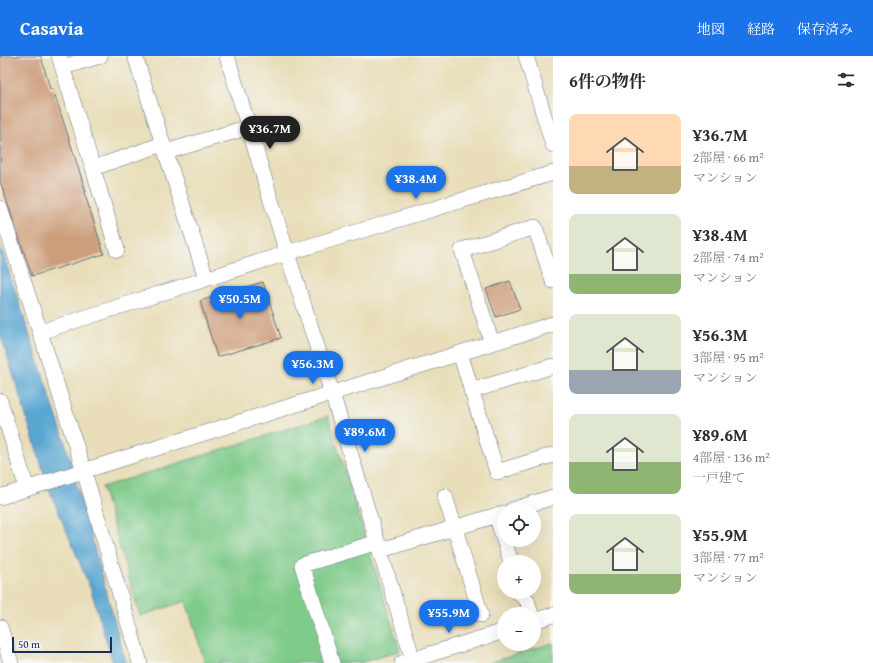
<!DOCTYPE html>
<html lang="ja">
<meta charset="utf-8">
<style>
body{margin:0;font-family:"Gentium Book Plus","Noto Serif JP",serif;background:#f7f7f7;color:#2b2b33;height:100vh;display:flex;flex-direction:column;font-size:15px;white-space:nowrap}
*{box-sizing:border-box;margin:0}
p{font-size:13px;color:#7c7c81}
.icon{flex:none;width:22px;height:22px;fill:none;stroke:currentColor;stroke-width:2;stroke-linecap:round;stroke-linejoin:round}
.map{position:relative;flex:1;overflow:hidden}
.panel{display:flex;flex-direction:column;background:#fff;width:320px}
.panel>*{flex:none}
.controls{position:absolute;left:497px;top:447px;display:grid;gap:8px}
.controls a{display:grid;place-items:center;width:44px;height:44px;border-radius:50%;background:#fff;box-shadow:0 4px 16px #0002;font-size:20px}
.scale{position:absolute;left:12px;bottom:10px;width:100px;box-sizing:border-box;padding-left:4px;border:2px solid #1b2f5e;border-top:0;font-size:11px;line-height:14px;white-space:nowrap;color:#1b2f5e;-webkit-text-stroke:3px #f6f6f2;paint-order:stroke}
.price{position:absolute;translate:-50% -34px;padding:0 9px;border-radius:14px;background:#1a73e8;color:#fff;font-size:13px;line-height:26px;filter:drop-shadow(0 1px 2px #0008)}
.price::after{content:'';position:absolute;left:50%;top:24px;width:12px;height:9px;margin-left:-6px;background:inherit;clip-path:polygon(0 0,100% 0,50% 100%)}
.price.active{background:#222;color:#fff}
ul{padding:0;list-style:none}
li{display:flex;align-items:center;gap:12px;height:100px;padding:0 16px}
li span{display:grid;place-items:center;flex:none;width:112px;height:80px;border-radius:8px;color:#555}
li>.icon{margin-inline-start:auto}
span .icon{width:48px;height:48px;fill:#fffc;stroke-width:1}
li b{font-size:17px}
h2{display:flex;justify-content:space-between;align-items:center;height:48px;padding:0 16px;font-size:17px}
header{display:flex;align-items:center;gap:24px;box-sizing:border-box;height:56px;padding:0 20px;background:#1a73e8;color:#fff}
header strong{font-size:19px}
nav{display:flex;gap:22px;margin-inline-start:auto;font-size:14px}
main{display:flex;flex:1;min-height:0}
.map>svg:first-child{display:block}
</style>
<header>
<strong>Casavia</strong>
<nav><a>地図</a><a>経路</a><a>保存済み</a></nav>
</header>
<main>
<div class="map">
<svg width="553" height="607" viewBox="0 0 553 607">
<rect width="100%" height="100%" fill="#f6f6f2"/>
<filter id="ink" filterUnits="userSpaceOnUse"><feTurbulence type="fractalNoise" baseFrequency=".025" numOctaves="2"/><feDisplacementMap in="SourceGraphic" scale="8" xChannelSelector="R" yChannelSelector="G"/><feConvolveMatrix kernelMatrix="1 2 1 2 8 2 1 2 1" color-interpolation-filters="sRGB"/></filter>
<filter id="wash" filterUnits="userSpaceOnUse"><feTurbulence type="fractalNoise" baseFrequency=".012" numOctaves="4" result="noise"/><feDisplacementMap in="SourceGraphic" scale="16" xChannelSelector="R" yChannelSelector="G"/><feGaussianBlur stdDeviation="0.9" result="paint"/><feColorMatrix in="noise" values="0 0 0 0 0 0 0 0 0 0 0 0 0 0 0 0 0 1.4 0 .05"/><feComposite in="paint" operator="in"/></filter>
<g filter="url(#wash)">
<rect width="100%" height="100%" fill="#e9deb9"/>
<path fill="#7fcb8a" stroke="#4d7d74" d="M 328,360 L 400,595 L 360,607 L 205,607 L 186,545 L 140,560 L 102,431 Z
M 553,587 L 553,607 L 488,607 Z"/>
<path fill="#59a6d2" stroke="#3a6a98" d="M 0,189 L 66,389 L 126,607 L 113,607 L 91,534 L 49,433 L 0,277 Z"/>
<g id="blocks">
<path fill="#cd9e7b" d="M 0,0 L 41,0 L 50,33 L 53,33 L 86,136 L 84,136 L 104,198 L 32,220 L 0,125 Z
M 510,225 L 520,253 L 496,261 L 486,233 Z
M 263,226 L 281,282 L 217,301 L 200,245 Z"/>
</g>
</g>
<g filter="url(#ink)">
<use href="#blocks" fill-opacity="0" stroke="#636c7e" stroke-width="1"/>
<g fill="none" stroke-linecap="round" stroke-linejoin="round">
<g stroke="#636c7e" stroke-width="16">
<path id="minor" d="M 59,0 L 93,112 L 163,88 L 206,222
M 135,0 L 163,88
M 227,0 L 287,197 L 332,337 L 414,607
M 526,0 L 553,89
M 63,11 L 100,0
M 166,96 L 249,71
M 93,112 L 117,194
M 0,152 L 40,276
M 492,287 L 462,194 L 535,171 L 553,225
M 460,297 L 497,416 L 553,399
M 471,335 L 553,310
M 0,345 L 27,433
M 445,440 L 481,559
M 0,441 L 553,268
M 512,454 L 553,441
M 496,459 L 504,484
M 504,484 L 511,506
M 381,494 L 504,457
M 520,536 L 521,539 L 527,544 L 531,558
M 534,565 L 553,559
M 0,571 L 11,607
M 140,607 L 84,415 L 40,276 L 287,197 L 553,117
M 332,607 L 302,509 L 378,486
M 402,607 L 504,575"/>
</g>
<use href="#minor" stroke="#fff" stroke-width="15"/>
</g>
</g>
</svg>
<div class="controls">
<a><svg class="icon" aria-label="locate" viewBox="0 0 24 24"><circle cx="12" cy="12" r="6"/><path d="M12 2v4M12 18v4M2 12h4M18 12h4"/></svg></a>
<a>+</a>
<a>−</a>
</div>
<div class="scale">50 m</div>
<b class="price active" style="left:270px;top:94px">¥36.7M</b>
<b class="price" style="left:416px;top:144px">¥38.4M</b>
<b class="price" style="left:240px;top:264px">¥50.5M</b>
<b class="price" style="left:313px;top:329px">¥56.3M</b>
<b class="price" style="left:365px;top:397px">¥89.6M</b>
<b class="price" style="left:449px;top:578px">¥55.9M</b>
</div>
<section class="panel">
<h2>6件の物件<svg class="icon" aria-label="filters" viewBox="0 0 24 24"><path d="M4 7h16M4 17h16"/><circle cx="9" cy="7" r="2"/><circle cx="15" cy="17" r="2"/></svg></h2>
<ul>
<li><span style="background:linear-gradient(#ffd9b3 65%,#c2b280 0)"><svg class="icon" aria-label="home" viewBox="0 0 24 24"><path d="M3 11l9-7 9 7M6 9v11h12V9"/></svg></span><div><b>¥36.7M</b><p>2部屋 · 66 m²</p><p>マンション</p></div></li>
<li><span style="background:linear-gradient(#dfe7d0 75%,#8fb573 0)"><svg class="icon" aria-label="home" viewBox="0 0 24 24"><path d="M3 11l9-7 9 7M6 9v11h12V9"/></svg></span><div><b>¥38.4M</b><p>2部屋 · 74 m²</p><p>マンション</p></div></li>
<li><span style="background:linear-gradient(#dfe7d0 70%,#9aa5b1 0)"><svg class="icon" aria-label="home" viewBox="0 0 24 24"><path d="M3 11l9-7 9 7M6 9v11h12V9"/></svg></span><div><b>¥56.3M</b><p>3部屋 · 95 m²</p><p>マンション</p></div></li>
<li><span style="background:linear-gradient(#dfe7d0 60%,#8fb573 0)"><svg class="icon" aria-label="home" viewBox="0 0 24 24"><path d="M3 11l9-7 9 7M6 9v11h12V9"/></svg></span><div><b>¥89.6M</b><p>4部屋 · 136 m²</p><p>一戸建て</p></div></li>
<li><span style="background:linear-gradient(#dfe7d0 75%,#8fb573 0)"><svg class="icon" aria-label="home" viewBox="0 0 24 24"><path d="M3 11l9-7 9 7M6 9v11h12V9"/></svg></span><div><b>¥55.9M</b><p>3部屋 · 77 m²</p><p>マンション</p></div></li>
</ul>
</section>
</main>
